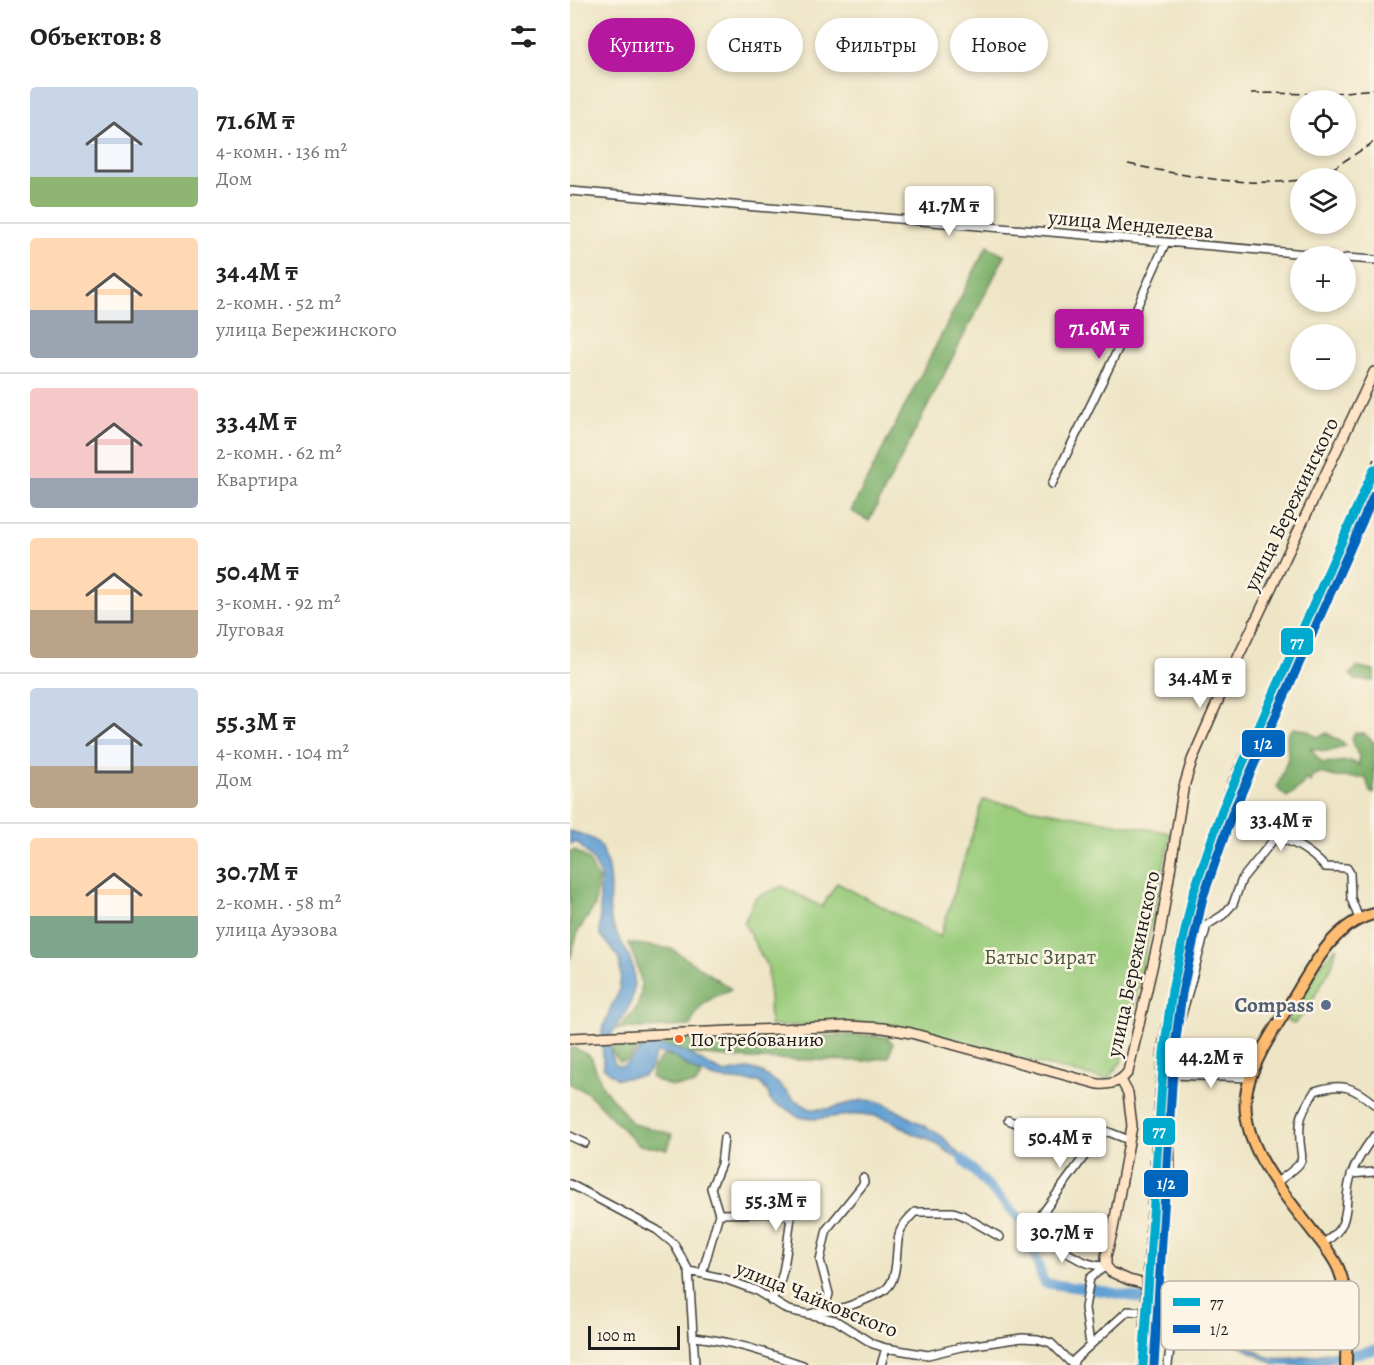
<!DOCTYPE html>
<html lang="ru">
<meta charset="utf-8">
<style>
body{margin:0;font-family:Alegreya,serif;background:#f6f6f6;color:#222;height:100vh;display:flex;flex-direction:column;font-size:22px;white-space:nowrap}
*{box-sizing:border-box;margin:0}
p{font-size:20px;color:#767676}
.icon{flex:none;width:33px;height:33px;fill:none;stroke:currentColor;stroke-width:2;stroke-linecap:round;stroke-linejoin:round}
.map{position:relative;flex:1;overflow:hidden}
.panel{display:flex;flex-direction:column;background:#fff;width:570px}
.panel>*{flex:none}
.hud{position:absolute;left:18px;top:18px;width:570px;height:54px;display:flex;gap:12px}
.tools{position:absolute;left:720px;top:90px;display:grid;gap:12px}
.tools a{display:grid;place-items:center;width:66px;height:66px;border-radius:50%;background:#fff;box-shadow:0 3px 9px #0003;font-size:30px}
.scale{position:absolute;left:18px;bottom:15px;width:92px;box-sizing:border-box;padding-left:6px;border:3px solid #1c1c1c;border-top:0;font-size:16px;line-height:21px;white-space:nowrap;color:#1c1c1c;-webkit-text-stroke:4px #fcf5e5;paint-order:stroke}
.price{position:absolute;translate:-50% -51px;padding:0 14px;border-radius:6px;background:#fff;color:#222;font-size:20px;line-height:39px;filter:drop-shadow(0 2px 3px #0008)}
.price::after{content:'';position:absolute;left:50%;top:36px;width:18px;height:14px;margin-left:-9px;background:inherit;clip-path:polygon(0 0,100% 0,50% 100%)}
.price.active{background:#b5179e;color:#fff}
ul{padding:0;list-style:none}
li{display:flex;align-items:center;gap:18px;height:150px;padding:0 30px}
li+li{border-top:2px solid #e0e0e0}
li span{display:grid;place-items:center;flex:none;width:168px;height:120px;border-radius:6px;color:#555}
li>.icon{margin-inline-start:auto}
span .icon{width:72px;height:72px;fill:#fffc;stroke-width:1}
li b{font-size:26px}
h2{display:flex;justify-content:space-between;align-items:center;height:72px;padding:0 30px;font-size:26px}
.chip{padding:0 21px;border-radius:27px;background:#fff;box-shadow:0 3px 9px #0003;font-size:21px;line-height:54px}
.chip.active{background:#b5179e;color:#fff}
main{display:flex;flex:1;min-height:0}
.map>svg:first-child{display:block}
</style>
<main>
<section class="panel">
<h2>Объектов: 8<svg class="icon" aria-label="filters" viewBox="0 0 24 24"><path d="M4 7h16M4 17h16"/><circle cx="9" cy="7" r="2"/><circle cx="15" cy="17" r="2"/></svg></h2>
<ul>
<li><span style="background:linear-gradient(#c9d6e8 75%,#8fb573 0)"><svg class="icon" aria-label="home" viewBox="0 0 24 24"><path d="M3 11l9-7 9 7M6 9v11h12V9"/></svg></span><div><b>71.6M ₸</b><p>4-комн. · 136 m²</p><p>Дом</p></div></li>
<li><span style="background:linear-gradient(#ffd9b3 60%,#9aa5b1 0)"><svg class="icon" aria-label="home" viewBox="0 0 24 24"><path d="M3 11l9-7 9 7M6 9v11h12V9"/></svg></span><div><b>34.4M ₸</b><p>2-комн. · 52 m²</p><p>улица Бережинского</p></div></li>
<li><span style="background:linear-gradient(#f6c9c9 75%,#9aa5b1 0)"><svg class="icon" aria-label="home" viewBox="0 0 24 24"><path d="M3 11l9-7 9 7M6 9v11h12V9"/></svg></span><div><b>33.4M ₸</b><p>2-комн. · 62 m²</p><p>Квартира</p></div></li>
<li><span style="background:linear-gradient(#ffd9b3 60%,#b9a48a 0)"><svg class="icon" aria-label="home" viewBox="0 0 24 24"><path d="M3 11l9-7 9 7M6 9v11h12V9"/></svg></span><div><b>50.4M ₸</b><p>3-комн. · 92 m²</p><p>Луговая</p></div></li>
<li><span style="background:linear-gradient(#c9d6e8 65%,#b9a48a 0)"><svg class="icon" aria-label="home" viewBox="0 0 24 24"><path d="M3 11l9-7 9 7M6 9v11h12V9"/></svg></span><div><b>55.3M ₸</b><p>4-комн. · 104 m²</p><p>Дом</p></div></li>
<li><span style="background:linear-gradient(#ffd9b3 65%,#7fa58c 0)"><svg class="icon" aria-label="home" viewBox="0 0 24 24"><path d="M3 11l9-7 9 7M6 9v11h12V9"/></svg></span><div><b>30.7M ₸</b><p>2-комн. · 58 m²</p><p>улица Ауэзова</p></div></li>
</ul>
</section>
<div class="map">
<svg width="804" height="1365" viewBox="0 0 804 1365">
<rect width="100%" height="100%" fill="#fcf5e5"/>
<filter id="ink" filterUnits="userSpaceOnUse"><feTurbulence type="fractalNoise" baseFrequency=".0167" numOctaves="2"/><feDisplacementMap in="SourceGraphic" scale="12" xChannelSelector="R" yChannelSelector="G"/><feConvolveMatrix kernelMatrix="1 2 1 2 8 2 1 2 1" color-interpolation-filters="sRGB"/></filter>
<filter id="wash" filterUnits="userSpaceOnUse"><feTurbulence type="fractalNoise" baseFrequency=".008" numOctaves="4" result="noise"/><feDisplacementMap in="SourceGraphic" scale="24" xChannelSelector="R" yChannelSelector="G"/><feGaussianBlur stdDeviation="1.35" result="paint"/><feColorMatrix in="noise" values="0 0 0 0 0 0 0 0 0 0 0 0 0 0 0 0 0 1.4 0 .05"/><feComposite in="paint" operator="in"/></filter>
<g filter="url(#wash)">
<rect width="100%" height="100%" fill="#eee5c6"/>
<path fill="#9acc7b" stroke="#5b744c" stroke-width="1.5" d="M 413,800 L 601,833 L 552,1061 L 537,1080 L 300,1023 L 200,1026 L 198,968 L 174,923 L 185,898 L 212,886 L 252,907 L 267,883 L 370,937 Z
M 767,946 L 762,966 L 736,1011 L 724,1024 L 717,1021 L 749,968 Z"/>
<path fill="#7bb06b" stroke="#4c6644" stroke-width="1.5" d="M 417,246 L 435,255 L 299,521 L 281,511 Z
M 787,667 L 804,670 L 804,681 L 786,680 L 780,675 Z
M 723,728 L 737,730 L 747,737 L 757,733 L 776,745 C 763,752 754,752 740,748 L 752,763 L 781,761 L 789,765 L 789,757 L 781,739 L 785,733 L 793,733 L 804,742 L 804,794 L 800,792 L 796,778 L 766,777 L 750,773 L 742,776 L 740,782 L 735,778 L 733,785 L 717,797 L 707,788 L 718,758 L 717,735 Z
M 4,850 L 18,859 L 28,879 L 25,906 L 8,931 L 0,959 L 0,851 Z
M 58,943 L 102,949 L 161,989 C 138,1000 130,1001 120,1026 L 47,1029 C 53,1023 60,1017 64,1011 C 79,989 67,964 58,943 Z
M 292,1035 L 317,1037 L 323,1044 L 319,1057 L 294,1061 L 179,1059 L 68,1049 L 57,1060 L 50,1062 L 42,1052 L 43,1041 Z
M 0,1048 L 5,1048 L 21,1057 L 33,1087 L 63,1124 L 102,1134 L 98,1149 L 68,1145 L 17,1092 L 0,1084 Z
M 104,1055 L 120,1064 L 131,1076 L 125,1085 L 100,1086 L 81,1078 L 83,1067 L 93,1056 Z"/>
<path fill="#63a0d4" stroke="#405e78" stroke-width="1.5" d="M 0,831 C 9,833 28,839 32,848 C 37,861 40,873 40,888 C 40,899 38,908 41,920 C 47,941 65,957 64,980 C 64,987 63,996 61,1002 C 50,1029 29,1033 46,1065 L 52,1066 L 58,1062 L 74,1047 L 80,1045 L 98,1046 L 115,1052 L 148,1070 L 155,1073 L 176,1069 L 187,1070 L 208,1083 L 223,1099 L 240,1109 L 258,1109 L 292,1100 L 307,1101 L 319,1106 L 372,1136 L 402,1168 L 357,1138 L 343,1134 L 324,1122 L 307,1116 L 290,1114 L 243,1119 L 228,1117 L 215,1108 L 204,1104 L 200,1100 L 198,1092 L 189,1082 L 149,1079 L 127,1072 L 99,1054 L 86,1053 L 79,1071 L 73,1076 L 47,1079 L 33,1067 L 32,1031 L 41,1007 L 48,994 L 51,977 L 49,958 L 30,935 L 30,874 L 22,859 L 7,842 L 0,844 Z
M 580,1297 C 599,1302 640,1308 655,1321 C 660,1325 659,1332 664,1336 C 670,1341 689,1353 695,1356 C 713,1363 750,1354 769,1351 L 770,1360 L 740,1365 L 706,1365 L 656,1339 L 652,1335 L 652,1327 L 648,1322 L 615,1310 L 579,1302 Z"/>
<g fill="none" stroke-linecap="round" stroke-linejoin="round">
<path stroke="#63a0d4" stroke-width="10" d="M 392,1159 L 454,1223 L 474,1283 L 539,1292 L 592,1303
M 769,1357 L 804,1350"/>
</g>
</g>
<g filter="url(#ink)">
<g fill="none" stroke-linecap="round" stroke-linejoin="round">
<g stroke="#3c3a36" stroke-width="10">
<path id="street" d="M 0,191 L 760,256
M 776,258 L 804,260
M 482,484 L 550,345 L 595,244
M 603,1075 L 680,1078
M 438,1120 L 455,1127 L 494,1133 L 519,1134 L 536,1131 L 559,1140
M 536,1131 L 524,1143 L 464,1225 C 483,1242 508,1267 536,1266
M 0,1136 L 15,1143
M 781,1174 L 804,1172
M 601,1178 L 600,1120 L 606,1036 L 637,925 L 653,915 L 663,904 L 672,879 L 704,839 C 722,838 743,854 755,867 L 777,868 L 780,873 L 781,898 L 789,919
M 707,1182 C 745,1155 727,1164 730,1126 C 730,1114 739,1101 745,1091 C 772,1082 784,1087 804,1104
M 0,1184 L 87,1230 L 104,1244 L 119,1271 L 125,1365
M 149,1214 L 203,1213 L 221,1217 C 217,1242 216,1280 201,1301
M 753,1243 C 786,1224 771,1201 782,1173 C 787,1159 795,1148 804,1136
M 119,1271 L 152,1278 L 185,1290 L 218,1310 L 265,1320 L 303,1344 L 316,1348 L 358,1355 L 391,1347 L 452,1338 L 468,1339 L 481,1343 L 503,1365
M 132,1274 L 149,1214 L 141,1188 L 151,1164 L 154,1138
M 250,1311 L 257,1301 L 259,1294 L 250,1260 L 257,1229 L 291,1187 L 294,1182 L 293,1178
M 240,1314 C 249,1311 255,1311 263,1310 C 274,1309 307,1296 316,1289 C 329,1278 325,1251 329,1235 C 331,1226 338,1219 345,1212 L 383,1212 L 392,1215 L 430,1237
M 124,1337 C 162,1341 197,1353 233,1365
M 520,1345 L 515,1308 L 520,1278 L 536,1266
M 311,1365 L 316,1348
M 503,1365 L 505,1359 L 558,1311 C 567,1312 578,1311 588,1312 C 609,1317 599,1350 598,1365"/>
</g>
<g stroke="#3c3a36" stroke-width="12">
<path id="secondary" d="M 0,1038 L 278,1026 L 313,1028 L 341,1033 L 528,1084 C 542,1085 550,1082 558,1072 L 590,933 L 613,790 L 622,760 L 654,687 L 804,372
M 551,1080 L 558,1093 L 562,1126 L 543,1229 L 536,1256 L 536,1266 L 541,1272 L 559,1280 L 621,1295 L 648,1306 L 674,1320 L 710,1333 L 725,1334 L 748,1331 L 776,1323"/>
</g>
<g stroke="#3c3a36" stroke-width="14">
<path id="primary" d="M 776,1365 C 776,1334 781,1300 769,1270 C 764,1257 753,1244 744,1233 C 715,1195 666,1141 677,1089 C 685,1054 711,1020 729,989 C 747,959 767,923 804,914"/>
</g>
<use href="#street" stroke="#fff" stroke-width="7"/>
<use href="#secondary" stroke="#ffe4c6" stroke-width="9"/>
<use href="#primary" stroke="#febc70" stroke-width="10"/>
<path stroke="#1c1c1c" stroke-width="1.5" stroke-dasharray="9 4.5" stroke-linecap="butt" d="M 681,93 L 755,94 L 804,89
M 558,164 C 616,176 672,187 730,180
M 736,178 L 754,174 L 804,142
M 569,1327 L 588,1045 L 601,966 L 611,921 L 623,877 L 656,785 L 804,459"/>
<g stroke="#fcf5e5" stroke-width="14">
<path id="rail-1" d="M 573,1365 L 594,1053 L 602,991 L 623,894 L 652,810 L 804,469"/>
</g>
<g stroke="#fcf5e5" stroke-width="14">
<path id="rail-2" d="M 584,1365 L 604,1054 L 612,993 L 633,897 L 662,814 L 804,495"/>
</g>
<use href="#rail-1" stroke="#00a9ce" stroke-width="9"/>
<use href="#rail-2" stroke="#0065bd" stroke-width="9"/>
</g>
</g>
<circle fill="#5c6f8a" stroke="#fcf5e5" stroke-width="2" cx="756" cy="1005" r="6"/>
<circle fill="#f26522" stroke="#fcf5e5" stroke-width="2" cx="109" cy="1039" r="5"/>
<g text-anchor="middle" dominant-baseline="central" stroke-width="5" stroke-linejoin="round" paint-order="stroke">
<g font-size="20" fill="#1c1c1c" stroke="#fcf5e5" text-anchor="start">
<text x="120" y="1039">По требованию</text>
</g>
<g font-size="21" fill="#1c1c1c" stroke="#fcf5e5">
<text transform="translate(561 224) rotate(5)">улица Менделеева</text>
<text transform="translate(721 504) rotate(-64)">улица Бережинского</text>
<text transform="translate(563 964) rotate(-78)">улица Бережинского</text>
<text transform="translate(247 1299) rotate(22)">улица Чайковского</text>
</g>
<g font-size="21" fill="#485a3d" stroke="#fcf5e5">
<text x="470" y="957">Батыс Зират</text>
</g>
<g font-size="21" font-weight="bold" fill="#4e5e75" stroke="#fcf5e5" text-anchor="end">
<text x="744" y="1005">Compass</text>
</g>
</g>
<rect x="591" y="1281" width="198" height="69" rx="9" fill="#fcf5e5" stroke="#b9b4a9" stroke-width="1.5"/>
<rect x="603" y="1298" width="27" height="8" fill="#00a9ce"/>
<rect x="603" y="1325" width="27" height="8" fill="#0065bd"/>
<g font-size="16" fill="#1c1c1c">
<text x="640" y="1308">77</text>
<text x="640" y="1335">1/2</text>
</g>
<g stroke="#fcf5e5" stroke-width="2">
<rect x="710" y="627" width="34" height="29" rx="6" fill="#00a9ce"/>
<rect x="671" y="729" width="45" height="29" rx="6" fill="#0065bd"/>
<rect x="572" y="1117" width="34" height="29" rx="6" fill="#00a9ce"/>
<rect x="573" y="1169" width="46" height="29" rx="6" fill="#0065bd"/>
</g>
<g font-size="16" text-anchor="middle" font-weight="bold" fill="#fff">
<text x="727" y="648">77</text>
<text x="693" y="749">1/2</text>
<text x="589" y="1137">77</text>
<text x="596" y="1189">1/2</text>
</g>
</svg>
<div class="tools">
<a><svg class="icon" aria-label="locate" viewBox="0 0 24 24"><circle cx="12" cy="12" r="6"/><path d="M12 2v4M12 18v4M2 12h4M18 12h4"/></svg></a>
<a><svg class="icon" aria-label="layers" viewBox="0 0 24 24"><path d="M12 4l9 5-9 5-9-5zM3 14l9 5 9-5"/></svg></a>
<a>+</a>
<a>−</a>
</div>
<div class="scale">100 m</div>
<b class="price" style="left:379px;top:237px">41.7M ₸</b>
<b class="price active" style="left:529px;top:360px">71.6M ₸</b>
<b class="price" style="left:630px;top:709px">34.4M ₸</b>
<b class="price" style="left:711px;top:852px">33.4M ₸</b>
<b class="price" style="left:641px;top:1089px">44.2M ₸</b>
<b class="price" style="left:490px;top:1169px">50.4M ₸</b>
<b class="price" style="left:206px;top:1232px">55.3M ₸</b>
<b class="price" style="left:492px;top:1264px">30.7M ₸</b>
<div class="hud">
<a class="chip active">Купить</a>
<a class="chip">Снять</a>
<a class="chip">Фильтры</a>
<a class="chip">Новое</a>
</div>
</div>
</main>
